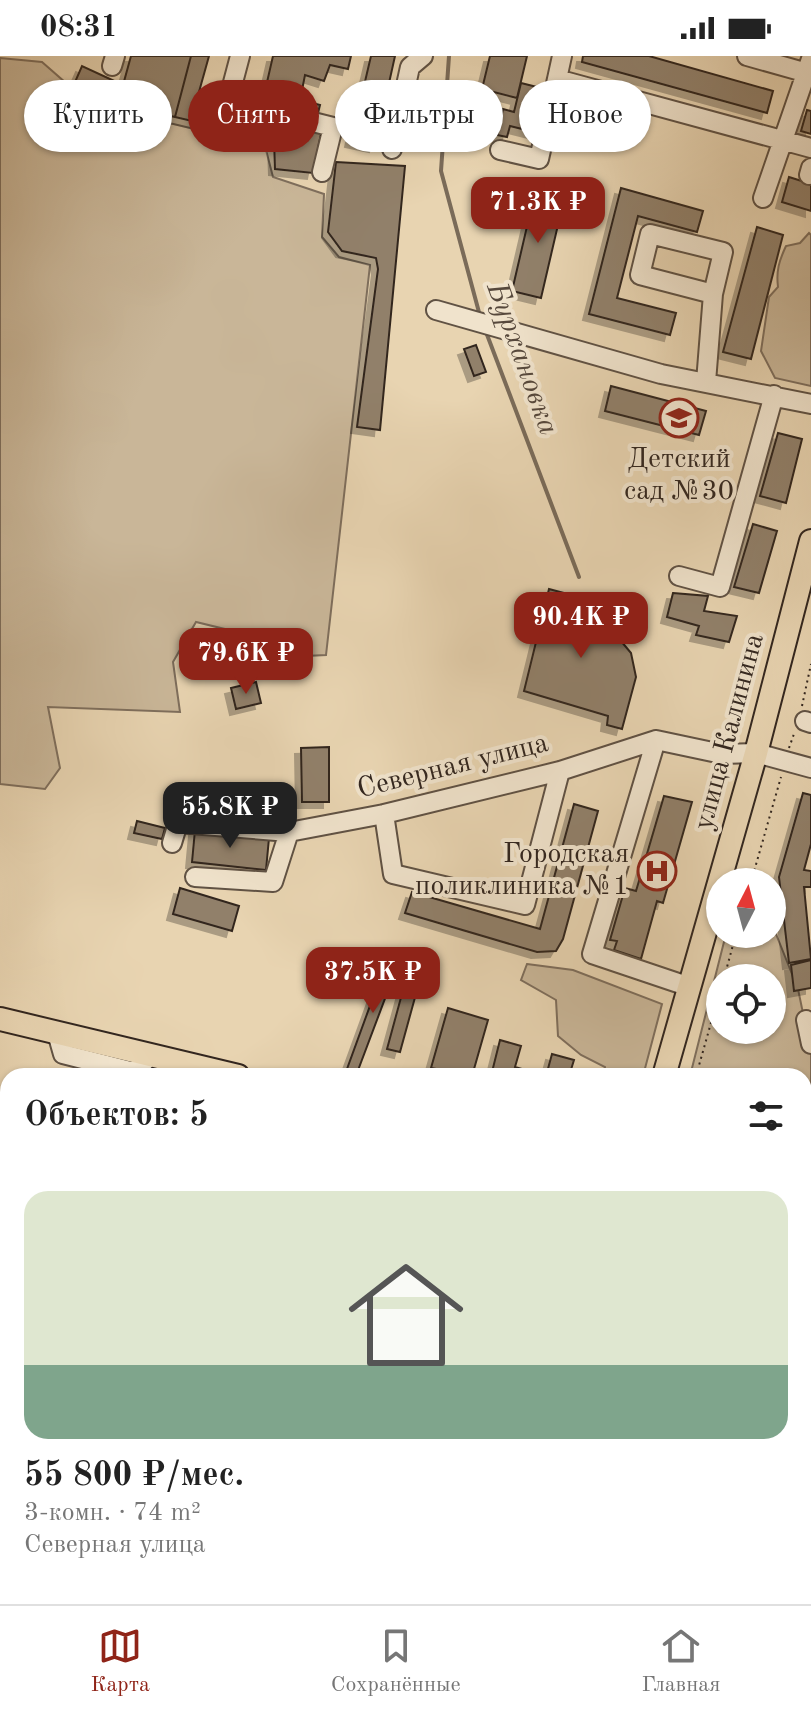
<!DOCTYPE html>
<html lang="ru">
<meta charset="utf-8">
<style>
body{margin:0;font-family:"Old Standard TT",serif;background:#f2f2f2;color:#222;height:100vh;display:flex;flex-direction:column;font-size:30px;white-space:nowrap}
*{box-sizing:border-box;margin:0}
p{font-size:26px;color:#767676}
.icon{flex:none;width:44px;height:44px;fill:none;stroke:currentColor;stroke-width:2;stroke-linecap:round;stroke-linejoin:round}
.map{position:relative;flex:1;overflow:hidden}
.panel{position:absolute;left:0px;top:1012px;width:812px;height:536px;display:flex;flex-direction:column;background:#fff;border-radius:24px 24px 0 0;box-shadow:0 2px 6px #0004}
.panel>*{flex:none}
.hud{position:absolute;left:24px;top:24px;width:764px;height:72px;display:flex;gap:16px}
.needle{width:52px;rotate:6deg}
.controls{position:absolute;left:706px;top:812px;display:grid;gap:16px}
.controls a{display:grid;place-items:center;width:80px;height:80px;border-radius:50%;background:#fff;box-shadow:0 2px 6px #0004;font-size:40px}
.price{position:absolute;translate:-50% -68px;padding:0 18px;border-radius:16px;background:#8f2418;color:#fff;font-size:26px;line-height:52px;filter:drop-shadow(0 2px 4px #0008)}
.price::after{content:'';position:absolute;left:50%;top:48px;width:24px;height:18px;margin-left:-12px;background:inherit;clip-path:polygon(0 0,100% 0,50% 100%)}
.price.active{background:#222;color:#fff}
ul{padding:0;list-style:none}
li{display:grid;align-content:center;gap:16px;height:424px;padding:0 24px}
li+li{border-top:2px solid #e0e0e0}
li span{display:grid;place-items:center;height:248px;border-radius:24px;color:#555}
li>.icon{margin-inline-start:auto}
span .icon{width:144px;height:144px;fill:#fffc;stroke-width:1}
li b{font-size:34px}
h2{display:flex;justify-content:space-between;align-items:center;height:96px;padding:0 24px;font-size:34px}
.chip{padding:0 28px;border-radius:36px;background:#fff;box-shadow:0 2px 6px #0004;font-size:28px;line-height:72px}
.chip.active{background:#8f2418;color:#fff}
.status{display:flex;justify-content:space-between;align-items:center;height:56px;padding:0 40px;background:#fff;direction:ltr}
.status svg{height:22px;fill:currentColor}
.dock{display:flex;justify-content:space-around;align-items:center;height:112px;border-top:2px solid #e0e0e0;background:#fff;font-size:22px;color:#767676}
.dock a{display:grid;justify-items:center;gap:4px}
.dock .active{color:#8f2418}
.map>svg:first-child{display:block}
</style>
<div class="status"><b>08:31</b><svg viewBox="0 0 49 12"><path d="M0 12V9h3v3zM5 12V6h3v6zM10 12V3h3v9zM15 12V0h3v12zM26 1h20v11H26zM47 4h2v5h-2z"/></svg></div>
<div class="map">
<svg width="811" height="1548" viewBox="0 0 811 1548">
<defs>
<filter id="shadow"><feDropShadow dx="-6" dy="6" stdDeviation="0" flood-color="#0004"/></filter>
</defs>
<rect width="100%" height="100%" fill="#e8d4b1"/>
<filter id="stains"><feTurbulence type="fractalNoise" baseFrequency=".0025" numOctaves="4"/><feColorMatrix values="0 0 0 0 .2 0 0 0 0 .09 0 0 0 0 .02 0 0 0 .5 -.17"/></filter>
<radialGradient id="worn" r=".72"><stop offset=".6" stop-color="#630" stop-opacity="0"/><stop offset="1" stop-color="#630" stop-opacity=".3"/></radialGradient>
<path fill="#c9b698" stroke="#7e6e5c" stroke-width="2" fill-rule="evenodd" d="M 0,2 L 42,6 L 90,48 L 265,90 L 273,121 L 324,138 L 322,181 L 339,201 L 370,209 L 326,599 L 263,602 L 241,577 L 196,566 L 173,606 L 180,656 L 48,651 L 60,712 L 45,733 L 0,728 Z
M 809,177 L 811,179 L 811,330 L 775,322 L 761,295 L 769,241 L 778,231 C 776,215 779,205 786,190 L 800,187 Z
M 772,855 L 774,873 L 798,933 L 811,996 L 811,1160 L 804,1158 L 804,1020 L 690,1020 L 726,878 L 772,878 ZM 720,922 L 772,922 L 772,974 L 720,974 Z
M 527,908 L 573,914 L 662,948 L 643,1020 L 604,1020 L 605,1011 L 581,999 L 558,980 L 556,944 L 521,924 Z"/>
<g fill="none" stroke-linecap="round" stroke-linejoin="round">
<path stroke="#7a6b59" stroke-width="4" d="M 449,0 L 441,115 L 480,260
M 486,276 L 579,521"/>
</g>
<path fill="#91806b" stroke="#32261f" stroke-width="2" filter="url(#shadow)" d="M 131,0 L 191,0 L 175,61 L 118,48 L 75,26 L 82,10 L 123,29 Z
M 191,0 L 209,0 L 197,43 L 322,73 L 313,117 L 275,113 L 274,84 L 175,61 Z
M 273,0 L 351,0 L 348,13 L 330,9 L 324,25 L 305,19 L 300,44 L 320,49 L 317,61 L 262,48 Z
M 371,0 L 395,0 L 375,90 L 351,85 Z
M 490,0 L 527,0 L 517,42 L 482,33 Z
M 583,0 L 649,0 L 773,35 L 767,57 L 582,6 Z
M 521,27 L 545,33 L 534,76 L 510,70 L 507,81 L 497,79 L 503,53 L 514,56 Z
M 807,54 L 811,55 L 811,78 L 801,75 Z
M 336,106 L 405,110 L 380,374 L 357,371 L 378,213 L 376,202 L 342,195 L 328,176 Z
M 789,121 L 811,128 L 811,155 L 782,146 Z
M 621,132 L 703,155 L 697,176 L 638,160 L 617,242 L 676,257 L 670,279 L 589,258 Z
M 535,136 L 564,143 L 541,242 L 512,235 Z
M 757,171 L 783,179 L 751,303 L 723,296 Z
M 476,289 L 486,316 L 474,320 L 464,293 Z
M 611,330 L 706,355 L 699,379 L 605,355 Z
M 778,377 L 802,383 L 786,447 L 760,440 Z
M 753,468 L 777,475 L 759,537 L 734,531 Z
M 549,533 L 586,543 L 631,597 L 636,621 L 622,673 L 607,669 L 608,660 L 524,635 Z
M 673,537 L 708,540 L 704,555 L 737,560 L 729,586 L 696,579 L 699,570 L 667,561 Z
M 256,626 L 261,647 L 236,653 L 231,632 Z
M 329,691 L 329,746 L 302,746 L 301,692 Z
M 803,737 L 811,739 L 811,788 L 804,814 L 811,815 L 811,831 L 804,831 L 811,903 L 789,907 L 779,821 Z
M 664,740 L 692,746 L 663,847 L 657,845 L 641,903 L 614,894 L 617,885 L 610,884 L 625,832 L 636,835 Z
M 574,748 L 598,755 L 563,883 L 556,895 L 537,896 L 405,857 L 412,836 L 540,873 Z
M 137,765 L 165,772 L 162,783 L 134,777 Z
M 195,774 L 269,782 L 266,814 L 192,806 Z
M 180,832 L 239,850 L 232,875 L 173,858 Z
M 387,903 L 398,908 L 357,1017 L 347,1013 Z
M 811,904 L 811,932 L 794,935 L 791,909 Z
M 409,912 L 422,916 L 400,996 L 387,993 Z
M 448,952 L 488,964 L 472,1020 L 431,1012 Z
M 500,984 L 521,990 L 515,1011 L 546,1020 L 552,998 L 574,1004 L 569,1020 L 491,1020 Z
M 153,1540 L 219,1540 L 217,1548 L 181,1548 Z
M 450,1540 L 478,1540 L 476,1548 L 447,1548 Z
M 623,1540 L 656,1540 L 654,1548 L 621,1548 Z
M 754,1540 L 789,1540 L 787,1548 L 752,1548 Z
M 249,1541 L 277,1548 L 247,1548 Z"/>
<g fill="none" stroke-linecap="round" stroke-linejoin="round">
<g stroke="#605244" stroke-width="22">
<path id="minor" d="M 240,0 L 231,34 L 253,51 L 333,71 L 322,116
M 562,0 L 557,23 L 811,92
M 747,0 L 811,18
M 112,10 L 115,0
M 392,93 L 410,11 L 423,0
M 500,94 L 539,103 L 557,23
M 809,119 L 811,112
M 763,142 L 811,3
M 436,254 L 661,318 L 811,348
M 706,326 L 713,238 L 723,196 L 650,178 L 640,219 L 713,238
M 679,520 L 720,531 L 774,339
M 805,665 L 811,667
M 656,684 L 592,898 L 690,931
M 384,758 L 393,818 L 525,849 L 560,715
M 172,787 L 178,767 L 289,776 L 384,758 L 560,715 L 656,684 L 722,698 L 756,697 L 811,712
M 195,821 L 273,826 L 289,776
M 806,964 L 811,988
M 57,977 L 63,998 L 134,1016 L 151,999
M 804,1232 L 811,1234
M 804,1292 L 811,1266
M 0,1349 L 8,1351
M 4,1467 L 8,1448
M 804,1528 L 809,1529 L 805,1548
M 284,1540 L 312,1548
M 353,1540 L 378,1548
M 0,1547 L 4,1548
M 116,1548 L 118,1540"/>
</g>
<g stroke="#32261f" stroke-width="26">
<path id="major" d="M 0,963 L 238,1020
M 664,1020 L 756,697 L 811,485
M 804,1178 L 811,1180
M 520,1548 L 522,1540"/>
</g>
<path stroke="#32261f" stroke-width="2" stroke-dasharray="2 4" stroke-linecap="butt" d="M 802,650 L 811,608
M 789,692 L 795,675
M 751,826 L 781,721
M 724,922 L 736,878
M 696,1020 L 720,935"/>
<use href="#minor" stroke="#f0e3cc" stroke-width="18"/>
<use href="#major" stroke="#e8d4b1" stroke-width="22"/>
</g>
<defs>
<g id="school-ring" transform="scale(2)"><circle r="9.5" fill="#f0e3cc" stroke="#8f2418" stroke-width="1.5"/><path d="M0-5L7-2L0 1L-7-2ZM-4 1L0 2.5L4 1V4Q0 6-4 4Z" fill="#8f2418"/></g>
<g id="hospital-ring" transform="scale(2)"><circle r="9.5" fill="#f0e3cc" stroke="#8f2418" stroke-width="1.5"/><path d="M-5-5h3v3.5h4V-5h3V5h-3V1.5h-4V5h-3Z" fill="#8f2418"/></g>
</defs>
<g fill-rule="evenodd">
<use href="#school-ring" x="679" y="362"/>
<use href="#hospital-ring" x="657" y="815"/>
</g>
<g text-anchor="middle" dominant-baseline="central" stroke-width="8" stroke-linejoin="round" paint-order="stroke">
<g font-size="28" fill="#32261f" stroke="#f0e3cc">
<text x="679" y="404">Детский<tspan x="679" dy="32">сад №30</tspan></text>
<text x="629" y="799" text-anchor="end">Городская<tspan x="629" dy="32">поликлиника №1</tspan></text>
</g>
<g font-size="28" fill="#32261f" stroke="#f0e3cc">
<text transform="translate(730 676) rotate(-75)">улица Калинина</text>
<text transform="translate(453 711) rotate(-14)">Северная улица</text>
</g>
<g font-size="30" font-style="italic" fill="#56483c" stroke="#f0e3cc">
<text transform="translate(522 303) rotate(70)">Бурхановка</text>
</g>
</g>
<rect width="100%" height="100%" filter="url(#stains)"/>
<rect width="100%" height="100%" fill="url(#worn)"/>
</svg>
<div class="controls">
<a><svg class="needle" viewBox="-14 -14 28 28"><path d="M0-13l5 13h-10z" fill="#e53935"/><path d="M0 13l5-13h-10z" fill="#767676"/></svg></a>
<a><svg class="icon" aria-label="locate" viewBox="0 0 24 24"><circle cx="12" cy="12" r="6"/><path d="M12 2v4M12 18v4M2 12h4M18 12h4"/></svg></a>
</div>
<b class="price" style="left:538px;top:189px">71.3K ₽</b>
<b class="price" style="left:581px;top:604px">90.4K ₽</b>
<b class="price" style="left:246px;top:640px">79.6K ₽</b>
<b class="price active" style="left:230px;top:794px">55.8K ₽</b>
<b class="price" style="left:373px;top:959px">37.5K ₽</b>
<div class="hud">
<a class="chip">Купить</a>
<a class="chip active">Снять</a>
<a class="chip">Фильтры</a>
<a class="chip">Новое</a>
</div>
<section class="panel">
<h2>Объектов: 5<svg class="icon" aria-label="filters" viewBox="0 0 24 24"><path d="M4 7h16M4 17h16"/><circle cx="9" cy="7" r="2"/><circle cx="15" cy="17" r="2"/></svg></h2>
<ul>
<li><span style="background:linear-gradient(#dfe7d0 70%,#7fa58c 0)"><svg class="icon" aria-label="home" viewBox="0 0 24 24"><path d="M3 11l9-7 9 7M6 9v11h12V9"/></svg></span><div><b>55 800 ₽/мес.</b><p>3-комн. · 74 m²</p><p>Северная улица</p></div></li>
</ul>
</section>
</div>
<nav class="dock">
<a class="active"><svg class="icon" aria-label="map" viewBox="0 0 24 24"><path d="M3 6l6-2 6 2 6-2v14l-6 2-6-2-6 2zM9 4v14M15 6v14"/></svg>Карта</a>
<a><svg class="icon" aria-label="saved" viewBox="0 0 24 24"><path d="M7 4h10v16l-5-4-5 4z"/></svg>Сохранённые</a>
<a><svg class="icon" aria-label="home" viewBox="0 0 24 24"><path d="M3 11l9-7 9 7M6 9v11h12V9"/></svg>Главная</a>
</nav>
